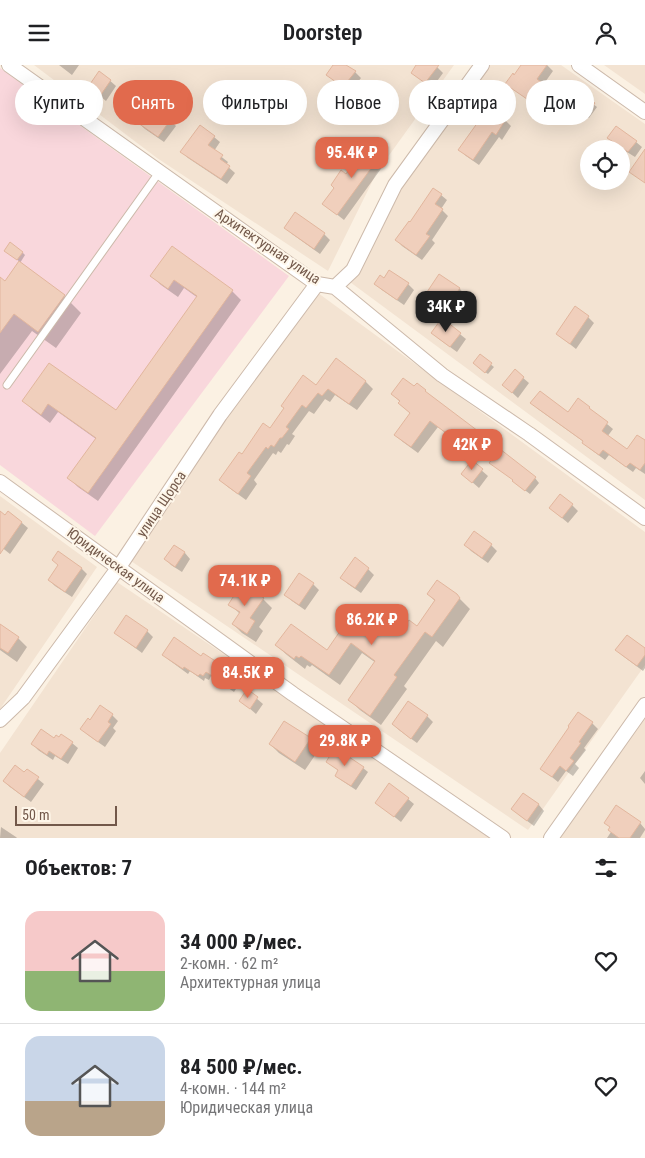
<!DOCTYPE html>
<html lang="ru">
<meta charset="utf-8">
<style>
body{margin:0;font-family:"Roboto Condensed",sans-serif;background:#f2f2f2;color:#202124;height:100vh;display:flex;flex-direction:column;font-size:19px;white-space:nowrap}
*{box-sizing:border-box;margin:0}
p{font-size:16px;color:#757577}
.icon{flex:none;width:28px;height:28px;fill:none;stroke:currentColor;stroke-width:2;stroke-linecap:round;stroke-linejoin:round}
.map{position:relative;height:773px;overflow:hidden}
.sheet{display:flex;flex-direction:column;background:#fff;flex:1}
.sheet>*{flex:none}
.guide{position:absolute;left:15px;top:15px;width:615px;height:45px;display:flex;gap:10px}
.fabs{position:absolute;left:580px;top:75px;display:grid;gap:10px}
.fabs a{display:grid;place-items:center;width:50px;height:50px;border-radius:50%;background:#fff;box-shadow:0 5px 20px #0002;font-size:25px}
.scale{position:absolute;left:15px;bottom:12px;width:102px;box-sizing:border-box;padding-left:5px;border:2px solid #72584a;border-top:0;font-size:14px;line-height:18px;white-space:nowrap;color:#72584a;-webkit-text-stroke:4px #fef6e9;paint-order:stroke}
.price{position:absolute;translate:-50% -42px;padding:0 11px;border-radius:10px;background:#e16a4d;color:#fff;font-size:16px;line-height:32px;filter:drop-shadow(0 1px 2px #0008)}
.price::after{content:'';position:absolute;left:50%;top:30px;width:15px;height:11px;margin-left:-8px;background:inherit;clip-path:polygon(0 0,100% 0,50% 100%)}
.price.current{background:#222;color:#fff}
ul{padding:0;list-style:none}
li{display:flex;align-items:center;gap:15px;height:125px;padding:0 25px}
li+li{border-top:1px solid #e0e0e0}
li span{display:grid;place-items:center;flex:none;width:140px;height:100px;border-radius:15px;color:#555}
li>.icon{margin-inline-start:auto}
span .icon{width:60px;height:60px;fill:#fffc;stroke-width:1}
li b{font-size:21px}
h2{display:flex;justify-content:space-between;align-items:center;height:60px;padding:0 25px;font-size:21px}
.chip{padding:0 18px;border-radius:22px;background:#fff;box-shadow:0 5px 20px #0002;font-size:18px;line-height:45px}
.chip.current{background:#e16a4d;color:#fff}
header{display:flex;justify-content:space-between;align-items:center;height:65px;padding:0 25px;background:#fff;font-size:22px;font-weight:600}
.map>svg:first-child{display:block}
</style>
<header><svg class="icon" aria-label="menu" viewBox="0 0 24 24"><path d="M4 6h16M4 12h16M4 18h16"/></svg>Doorstep<svg class="icon" aria-label="person" viewBox="0 0 24 24"><circle cx="12" cy="8" r="4"/><path d="M4 21q1-7 8-7t8 7"/></svg></header>
<div class="map">
<svg width="645" height="773" viewBox="0 0 645 773">
<rect width="100%" height="100%" fill="#fbf1e3"/>
<path fill="#f3e3d2" fill-rule="evenodd" d="M 34,0 L 454,0 L 377,107 L 328,206 L 157,93 Z
M 484,0 L 561,0 L 645,59 L 645,435 L 350,217 L 398,120 ZM 589,84 L 621,84 L 621,116 L 589,116 Z
M 604,0 L 645,0 L 645,29 Z
M 318,228 L 645,467 L 645,600 L 528,765 L 131,496 L 220,350 Z
M 0,431 L 97,502 L 0,644 Z
M 117,517 L 496,773 L 0,773 L 0,688 Z
M 645,643 L 645,773 L 553,773 Z"/>
<path fill="#f9d7dc" d="M 0,3 L 289,211 L 95,471 L 0,400 Z"/>
<path fill="#0003" d="M 59,0 L 79,0 L 72,10 Z
M 335,0 L 344,0 L 355,7 L 361,13 L 350,27 L 334,16 L 328,10 Z
M 418,0 L 435,0 L 443,8 L 432,23 L 412,8 Z
M 522,0 L 547,0 L 553,6 L 543,20 L 554,28 L 564,39 L 557,49 L 553,45 L 549,50 L 513,24 L 507,19 L 515,11 Z
M 100,7 L 116,21 L 106,36 L 89,22 Z
M 585,33 L 597,42 L 589,53 L 579,46 Z
M 489,44 L 505,55 L 511,61 L 502,75 L 499,72 L 479,100 L 466,91 L 460,85 Z
M 170,55 L 176,61 L 164,77 L 145,64 L 139,58 Z
M 214,72 L 220,77 L 214,86 L 228,97 L 226,100 L 235,108 L 227,119 L 188,93 L 182,87 Z
M 609,73 L 636,77 L 642,82 L 635,92 L 614,79 Z
M 382,88 L 388,94 L 344,155 L 330,144 L 347,111 Z
M 441,130 L 447,135 L 441,144 L 448,151 L 432,175 L 435,178 L 422,195 L 402,181 L 397,175 Z
M 296,149 L 324,169 L 330,175 L 320,189 L 292,169 L 286,163 Z
M 8,188 L 23,188 L 25,190 L 20,198 L 64,231 L 81,248 L 56,283 L 32,266 L 0,309 L 0,213 L 5,217 L 20,197 Z
M 152,211 L 232,226 L 241,235 L 98,436 L 78,422 L 69,413 L 96,374 L 58,347 L 50,358 L 33,345 L 24,336 L 116,347 L 198,233 L 184,223 L 178,232 L 161,220 Z
M 440,211 L 460,224 L 465,230 L 446,258 L 466,274 L 457,287 L 439,274 L 433,268 L 444,253 L 428,241 L 430,238 L 425,233 Z
M 385,215 L 408,219 L 414,225 L 404,240 L 382,225 L 376,219 Z
M 588,252 L 594,258 L 576,284 L 557,269 Z
M 480,291 L 494,302 L 488,309 L 477,301 Z
M 336,295 L 366,317 L 373,324 L 357,345 L 335,330 L 330,337 L 325,334 L 314,349 L 309,346 L 292,369 L 295,371 L 289,380 L 287,379 L 281,388 L 278,386 L 276,390 L 273,388 L 254,415 L 257,419 L 246,435 L 228,422 L 221,415 L 242,391 L 317,321 Z
M 515,306 L 529,318 L 518,333 L 504,320 Z
M 393,329 L 430,331 L 481,370 L 489,378 L 473,398 L 488,411 L 479,423 L 463,409 L 473,396 L 456,381 L 459,378 L 438,362 L 418,388 L 403,377 L 395,370 L 411,349 L 399,338 L 400,337 Z
M 578,335 L 589,343 L 595,349 L 613,364 L 607,372 L 627,386 L 645,377 L 645,409 L 636,403 L 633,407 L 609,390 L 605,395 L 589,383 L 584,377 L 538,344 L 532,338 L 568,348 Z
M 535,413 L 539,418 L 530,429 L 518,420 Z
M 572,440 L 578,446 L 568,458 L 550,443 Z
M 0,448 L 5,452 L 8,448 L 22,458 L 28,463 L 10,489 L 0,481 Z
M 466,480 L 491,480 L 497,486 L 488,498 L 471,486 Z
M 174,481 L 185,488 L 190,494 L 182,507 L 171,500 L 166,494 Z
M 59,501 L 82,504 L 87,509 L 72,532 L 55,521 L 49,515 Z
M 368,504 L 374,510 L 361,528 L 348,519 L 342,513 Z
M 313,519 L 319,525 L 305,545 L 292,536 L 286,530 Z
M 428,529 L 456,530 L 470,544 L 443,582 L 436,576 L 404,621 L 407,624 L 381,660 L 360,645 L 350,635 L 376,598 L 362,588 L 340,620 L 312,600 L 310,602 L 307,600 L 305,604 L 287,590 L 276,580 L 327,587 L 382,561 L 403,565 L 417,563 L 435,536 Z
M 263,534 L 272,543 L 259,562 L 263,566 L 256,577 L 242,568 L 233,559 L 240,549 L 230,539 Z
M 127,552 L 147,566 L 153,572 L 142,588 L 122,573 L 116,568 Z
M 0,561 L 18,573 L 27,582 L 17,597 L 0,585 Z
M 617,585 L 645,585 L 645,603 L 643,606 L 623,591 Z
M 164,590 L 201,593 L 236,611 L 241,616 L 234,627 L 211,611 L 209,615 L 205,613 L 204,616 L 190,606 L 188,609 L 169,595 Z
M 248,626 L 263,639 L 256,649 L 241,636 Z
M 112,650 L 118,656 L 113,663 L 116,666 L 105,682 L 88,670 L 82,664 L 91,657 Z
M 427,651 L 433,657 L 417,678 L 399,665 L 393,659 Z
M 285,657 L 310,674 L 320,683 L 305,705 L 279,688 L 270,679 Z
M 592,658 L 598,664 L 584,683 L 586,685 L 575,699 L 579,703 L 573,711 L 566,706 L 558,717 L 542,704 Z
M 55,675 L 72,678 L 78,683 L 68,699 L 55,691 L 53,695 L 38,685 L 33,679 Z
M 336,683 L 363,703 L 368,707 L 356,725 L 341,715 L 337,711 L 339,706 L 327,697 Z
M 27,705 L 44,719 L 31,737 L 10,722 L 4,716 L 25,709 Z
M 645,706 L 645,719 L 640,713 Z
M 524,729 L 539,740 L 544,746 L 534,761 L 519,750 L 513,744 Z
M 408,734 L 414,739 L 401,757 L 376,737 Z
M 640,758 L 645,764 L 645,765 L 640,773 L 607,773 L 611,767 Z
M 1,762 L 16,772 L 17,773 L 0,773 Z"/>
<path fill="#f0cfbc" stroke="#e2b69d" d="M 333,0 L 346,0 L 356,6 L 343,22 L 326,10 Z
M 416,0 L 439,0 L 425,18 L 411,8 Z
M 521,0 L 547,0 L 537,14 L 555,27 L 554,29 L 559,33 L 551,44 L 546,41 L 543,45 L 505,19 L 513,8 L 514,10 Z
M 99,6 L 111,15 L 100,31 L 88,22 Z
M 584,31 L 595,38 L 586,51 L 575,44 Z
M 150,40 L 171,54 L 158,72 L 138,58 Z
M 488,43 L 506,54 L 496,70 L 492,67 L 473,95 L 458,85 Z
M 200,60 L 215,71 L 208,80 L 223,90 L 220,94 L 230,101 L 221,114 L 180,87 Z
M 616,61 L 637,76 L 628,87 L 607,73 Z
M 369,77 L 383,87 L 337,150 L 322,139 L 334,123 L 331,120 L 341,105 L 346,109 Z
M 645,84 L 645,118 L 629,107 Z
M 433,123 L 442,129 L 435,139 L 443,144 L 426,169 L 430,171 L 416,190 L 395,175 L 409,156 L 410,157 Z
M 295,147 L 325,168 L 314,184 L 284,163 Z
M 10,177 L 23,187 L 17,195 L 4,186 Z
M 172,181 L 233,225 L 88,428 L 67,413 L 96,373 L 48,339 L 41,350 L 22,336 L 49,298 L 116,345 L 197,231 L 174,215 L 168,224 L 150,211 Z
M 19,196 L 65,230 L 38,267 L 14,249 L 0,268 L 0,212 L 5,216 Z
M 389,205 L 409,218 L 397,235 L 374,219 L 380,210 L 384,213 Z
M 439,209 L 460,223 L 441,251 L 427,241 L 429,237 L 423,233 Z
M 575,241 L 589,251 L 570,279 L 556,269 Z
M 442,253 L 461,268 L 450,282 L 431,268 Z
M 480,289 L 492,298 L 485,308 L 473,298 Z
M 336,293 L 366,316 L 349,339 L 328,324 L 322,331 L 318,328 L 306,343 L 302,340 L 286,362 L 289,364 L 282,373 L 280,373 L 274,382 L 271,380 L 268,384 L 266,382 L 247,408 L 251,411 L 238,429 L 219,415 L 239,387 L 242,389 L 263,358 L 270,363 L 284,343 L 281,341 L 303,310 L 316,320 Z
M 515,304 L 524,312 L 512,328 L 502,320 Z
M 403,313 L 414,321 L 417,318 L 426,325 L 425,326 L 482,369 L 467,390 L 454,381 L 458,377 L 430,356 L 411,382 L 394,370 L 410,348 L 398,338 L 400,336 L 391,329 Z
M 540,326 L 568,347 L 578,333 L 590,342 L 589,343 L 608,357 L 602,366 L 627,384 L 637,370 L 645,375 L 645,398 L 640,405 L 630,398 L 626,402 L 603,385 L 599,390 L 582,378 L 583,376 L 530,338 Z
M 500,384 L 536,412 L 525,426 L 512,416 L 513,415 L 489,398 Z
M 472,395 L 483,404 L 472,418 L 461,409 Z
M 560,429 L 573,439 L 562,453 L 549,443 Z
M 0,446 L 5,450 L 8,446 L 22,457 L 0,489 Z
M 474,466 L 492,479 L 482,493 L 464,480 Z
M 174,480 L 185,487 L 175,502 L 164,494 Z
M 58,486 L 82,503 L 65,527 L 48,515 L 58,500 L 52,495 Z
M 355,492 L 369,503 L 355,523 L 340,513 Z
M 299,508 L 314,518 L 299,540 L 284,530 Z
M 437,515 L 457,529 L 460,533 L 432,572 L 425,567 L 394,610 L 397,612 L 370,651 L 348,635 L 375,596 L 351,578 L 329,610 L 301,591 L 299,593 L 296,591 L 294,594 L 275,580 L 291,559 L 327,585 L 356,543 L 381,560 L 387,552 L 403,563 L 409,555 L 417,561 L 435,535 L 427,529 Z
M 242,518 L 264,533 L 250,553 L 255,556 L 247,569 L 232,559 L 240,547 L 228,540 Z
M 126,550 L 148,565 L 136,583 L 114,568 Z
M 0,559 L 19,572 L 8,588 L 0,583 Z
M 627,570 L 645,583 L 645,590 L 637,601 L 615,585 Z
M 174,572 L 201,591 L 203,588 L 237,610 L 229,622 L 206,607 L 203,611 L 200,609 L 198,611 L 184,602 L 183,604 L 162,590 Z
M 247,624 L 258,632 L 250,644 L 239,636 Z
M 408,636 L 428,650 L 411,674 L 392,659 Z
M 100,640 L 113,649 L 108,657 L 111,659 L 98,677 L 80,664 L 88,653 L 90,655 Z
M 578,647 L 593,657 L 579,677 L 581,678 L 570,693 L 574,696 L 566,706 L 560,701 L 552,712 L 540,704 L 569,662 L 568,661 Z
M 284,656 L 311,673 L 295,697 L 269,679 Z
M 41,664 L 54,673 L 56,670 L 59,672 L 61,669 L 73,677 L 61,694 L 49,686 L 47,690 L 31,679 Z
M 335,682 L 344,687 L 343,688 L 364,702 L 351,721 L 335,711 L 338,705 L 326,697 Z
M 15,700 L 24,707 L 27,704 L 39,712 L 24,732 L 3,716 Z
M 389,718 L 409,733 L 394,752 L 375,738 Z
M 523,728 L 539,739 L 527,756 L 511,744 Z
M 616,740 L 641,757 L 630,773 L 619,773 L 608,765 L 610,762 L 604,758 Z"/>
<g fill="none" stroke-linecap="round" stroke-linejoin="round">
<g stroke="#ccb9aa" stroke-width="9">
<path id="lane" d="M 7,320 L 160,106"/>
</g>
<g stroke="#ccb9aa" stroke-width="16">
<path id="street" d="M 9,0 L 317,219 L 335,222 L 442,310 L 529,369 L 645,453
M 579,0 L 645,47
M 335,222 L 353,205 L 395,120 L 482,0
M 0,417 L 293,629 L 503,773
M 0,655 L 23,633 L 119,502 L 220,350 L 317,219
M 551,773 L 645,640"/>
</g>
<use href="#lane" stroke="#fff" stroke-width="7"/>
<use href="#street" stroke="#fff" stroke-width="14"/>
</g>
<g text-anchor="middle" dominant-baseline="central" stroke-width="4" stroke-linejoin="round" paint-order="stroke">
<g font-size="14" fill="#72584a" stroke="#fef6e9">
<text transform="translate(268 181) rotate(34)">Архитектурная улица</text>
<text transform="translate(161 439) rotate(-56)">улица Щорса</text>
<text transform="translate(116 500) rotate(36)">Юридическая улица</text>
</g>
</g>
</svg>
<div class="fabs">
<a><svg class="icon" aria-label="locate" viewBox="0 0 24 24"><circle cx="12" cy="12" r="6"/><path d="M12 2v4M12 18v4M2 12h4M18 12h4"/></svg></a>
</div>
<div class="scale">50 m</div>
<b class="price" style="left:352px;top:114px">95.4K ₽</b>
<b class="price current" style="left:446px;top:268px">34K ₽</b>
<b class="price" style="left:472px;top:406px">42K ₽</b>
<b class="price" style="left:245px;top:542px">74.1K ₽</b>
<b class="price" style="left:372px;top:581px">86.2K ₽</b>
<b class="price" style="left:248px;top:634px">84.5K ₽</b>
<b class="price" style="left:345px;top:702px">29.8K ₽</b>
<div class="guide">
<a class="chip">Купить</a>
<a class="chip current">Снять</a>
<a class="chip">Фильтры</a>
<a class="chip">Новое</a>
<a class="chip">Квартира</a>
<a class="chip">Дом</a>
</div>
</div>
<section class="sheet">
<h2>Объектов: 7<svg class="icon" aria-label="filters" viewBox="0 0 24 24"><path d="M4 7h16M4 17h16"/><circle cx="9" cy="7" r="2"/><circle cx="15" cy="17" r="2"/></svg></h2>
<ul>
<li><span style="background:linear-gradient(#f6c9c9 60%,#8fb573 0)"><svg class="icon" aria-label="home" viewBox="0 0 24 24"><path d="M3 11l9-7 9 7M6 9v11h12V9"/></svg></span><div><b>34 000 ₽/мес.</b><p>2-комн. · 62 m²</p><p>Архитектурная улица</p></div><svg class="icon" aria-label="heart" viewBox="0 0 24 24"><path d="M12 20l-8-8c-3-5 5-10 8-4 3-6 11-1 8 4z"/></svg></li>
<li><span style="background:linear-gradient(#c9d6e8 65%,#b9a48a 0)"><svg class="icon" aria-label="home" viewBox="0 0 24 24"><path d="M3 11l9-7 9 7M6 9v11h12V9"/></svg></span><div><b>84 500 ₽/мес.</b><p>4-комн. · 144 m²</p><p>Юридическая улица</p></div><svg class="icon" aria-label="heart" viewBox="0 0 24 24"><path d="M12 20l-8-8c-3-5 5-10 8-4 3-6 11-1 8 4z"/></svg></li>
</ul>
</section>
